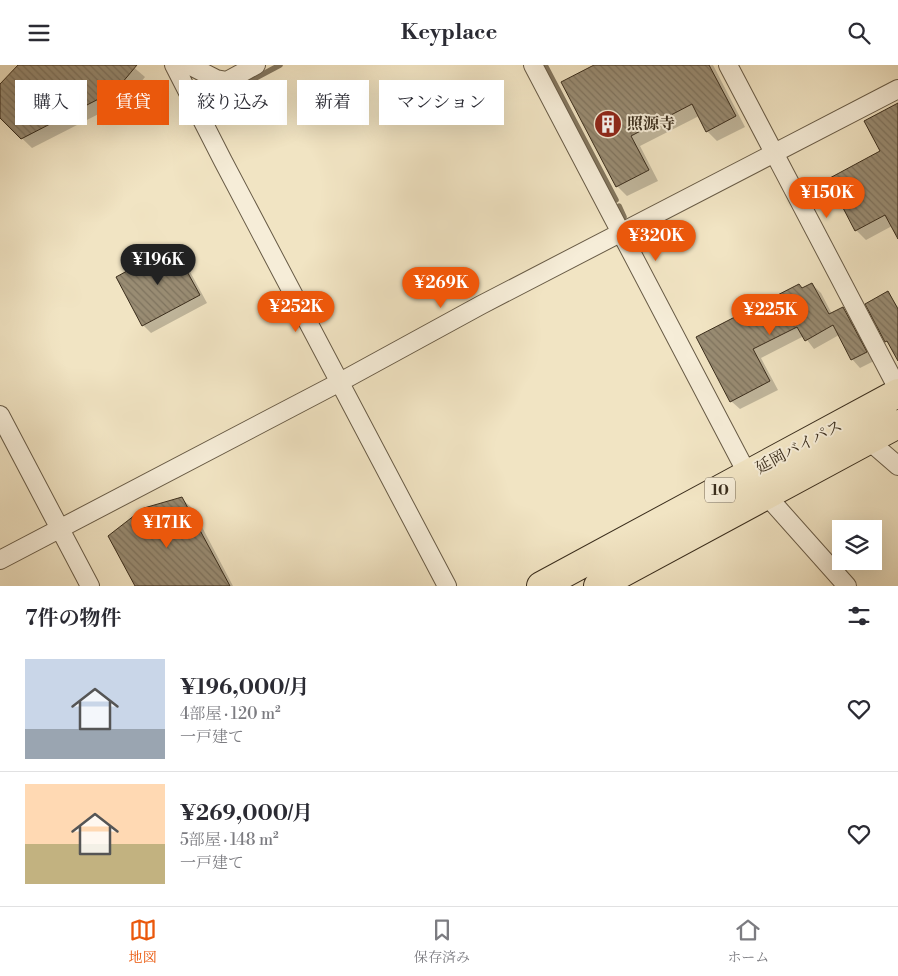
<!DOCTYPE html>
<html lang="ja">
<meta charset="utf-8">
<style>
body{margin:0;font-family:"Libre Bodoni","Noto Serif JP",serif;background:#f7f7f7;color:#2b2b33;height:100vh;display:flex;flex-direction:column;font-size:19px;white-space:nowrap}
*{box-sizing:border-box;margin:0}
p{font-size:16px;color:#7c7c81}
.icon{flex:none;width:28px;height:28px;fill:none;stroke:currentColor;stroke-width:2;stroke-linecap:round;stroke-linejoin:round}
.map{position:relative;height:521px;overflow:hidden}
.sheet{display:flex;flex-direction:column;background:#fff;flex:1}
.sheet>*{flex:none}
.guide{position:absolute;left:15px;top:15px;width:500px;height:45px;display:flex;gap:10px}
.tools{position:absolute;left:832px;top:455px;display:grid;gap:10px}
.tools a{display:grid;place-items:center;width:50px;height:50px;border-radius:0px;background:#fff;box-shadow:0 5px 20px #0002;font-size:25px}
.price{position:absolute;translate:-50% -42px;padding:0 11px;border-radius:18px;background:#ea580c;color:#fff;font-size:16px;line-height:32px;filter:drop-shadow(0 1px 2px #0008)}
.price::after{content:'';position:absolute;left:50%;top:30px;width:15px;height:11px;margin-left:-8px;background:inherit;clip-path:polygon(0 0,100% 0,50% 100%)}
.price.on{background:#222;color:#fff}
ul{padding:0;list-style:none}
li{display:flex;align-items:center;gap:15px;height:125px;padding:0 25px}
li+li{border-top:1px solid #e1e1e2}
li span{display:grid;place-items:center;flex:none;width:140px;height:100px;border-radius:0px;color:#555}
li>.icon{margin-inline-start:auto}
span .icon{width:60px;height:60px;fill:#fffc;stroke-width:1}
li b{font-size:21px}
h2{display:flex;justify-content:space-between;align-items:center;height:60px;padding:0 25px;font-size:21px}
.chip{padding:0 18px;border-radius:0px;background:#fff;box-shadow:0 5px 20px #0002;font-size:18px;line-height:45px}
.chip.on{background:#ea580c;color:#fff}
header{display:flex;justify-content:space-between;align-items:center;height:65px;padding:0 25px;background:#fff;font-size:22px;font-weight:800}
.dock{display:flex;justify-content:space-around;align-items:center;height:70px;border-top:1px solid #e1e1e2;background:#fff;font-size:14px;color:#7c7c81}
.dock a{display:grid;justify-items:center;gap:2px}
.dock .on{color:#ea580c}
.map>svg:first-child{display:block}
</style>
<header><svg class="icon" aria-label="menu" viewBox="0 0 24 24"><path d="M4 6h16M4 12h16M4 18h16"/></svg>Keyplace<svg class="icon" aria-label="search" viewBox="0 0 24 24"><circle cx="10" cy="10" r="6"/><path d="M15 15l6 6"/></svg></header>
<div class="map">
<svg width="898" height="521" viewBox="0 0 898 521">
<defs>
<pattern id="building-back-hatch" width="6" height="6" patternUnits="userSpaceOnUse" patternTransform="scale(1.25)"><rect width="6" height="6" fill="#998c73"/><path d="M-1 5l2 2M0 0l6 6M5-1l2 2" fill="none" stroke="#7e735e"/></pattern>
</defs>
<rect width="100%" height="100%" fill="#f1e4c3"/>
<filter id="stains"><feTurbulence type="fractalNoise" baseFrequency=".004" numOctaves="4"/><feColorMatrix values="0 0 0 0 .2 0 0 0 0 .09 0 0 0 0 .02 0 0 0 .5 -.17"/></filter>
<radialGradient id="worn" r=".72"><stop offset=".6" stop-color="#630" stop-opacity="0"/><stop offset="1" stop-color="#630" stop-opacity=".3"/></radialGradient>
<path fill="#0003" d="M 20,0 L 131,0 L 145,12 L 126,35 L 32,83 L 0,52 L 0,21 Z
M 602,0 L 713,0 L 745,62 L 717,76 L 707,66 L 699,51 L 640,81 L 658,116 L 627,131 L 617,121 Z
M 898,39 L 898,172 L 892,161 L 866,175 L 856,165 Z
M 173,182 L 181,190 L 207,238 L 151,268 L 143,260 Z
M 812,219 L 821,228 L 832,249 L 843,244 L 851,252 L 874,296 L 860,303 L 852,294 L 839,270 L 814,284 L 804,271 L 761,293 L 778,325 L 740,344 L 731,336 L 698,272 Z
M 888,228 L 898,242 L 898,289 L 886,276 L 867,239 Z
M 181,433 L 192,443 L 233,521 L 136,521 Z"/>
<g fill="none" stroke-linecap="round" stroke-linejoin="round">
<path stroke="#83765e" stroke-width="5.5" d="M 545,0 L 616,135
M 204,20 L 219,28 L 231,26 L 280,0
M 619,141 L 624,152"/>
</g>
<path fill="url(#building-back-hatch)" stroke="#3a2d1c" d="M 18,0 L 137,0 L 116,25 L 21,74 L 0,53 L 0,19 Z
M 594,0 L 709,0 L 736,51 L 706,67 L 692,39 L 631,71 L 649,105 L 616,122 L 561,17 Z
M 898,38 L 898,174 L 885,150 L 855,166 L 828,114 L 880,86 L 864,56 Z
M 173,181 L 200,230 L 142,261 L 116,212 Z
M 812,218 L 829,249 L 843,242 L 867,287 L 851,295 L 833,260 L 805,276 L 797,262 L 753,284 L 770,316 L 730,337 L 696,272 L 799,219 L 802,223 Z
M 888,226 L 898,244 L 898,296 L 887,276 L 885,277 L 865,239 Z
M 182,432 L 230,521 L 135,521 L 108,471 L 144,443 Z"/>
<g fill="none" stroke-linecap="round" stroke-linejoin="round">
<g stroke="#685b46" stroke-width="20">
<path id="street" d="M 174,0 L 223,96 L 447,521
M 189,0 L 216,14 L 227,16 L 256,0
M 533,0 L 748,410
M 728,0 L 898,324
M 0,350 L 90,521
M 868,375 L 898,401
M 766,430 L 847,521
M 0,495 L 340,317 L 481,240 L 898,24"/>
</g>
<g stroke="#3a2d1c" stroke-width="30">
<path id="highway" d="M 541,521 L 898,328
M 598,521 L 898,359"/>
</g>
<use href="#street" stroke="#f6edd8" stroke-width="18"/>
<use href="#highway" stroke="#f1e4c3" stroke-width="28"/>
</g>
<defs>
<g id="building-disc" transform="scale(1.4375)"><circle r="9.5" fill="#8f2418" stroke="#f6edd8"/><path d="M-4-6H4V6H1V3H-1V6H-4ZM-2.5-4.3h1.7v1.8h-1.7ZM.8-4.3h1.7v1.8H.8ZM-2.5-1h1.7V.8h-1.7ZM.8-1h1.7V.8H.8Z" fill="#fff"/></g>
</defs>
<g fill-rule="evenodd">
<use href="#building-disc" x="608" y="59"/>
</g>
<g text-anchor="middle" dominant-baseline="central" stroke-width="4" stroke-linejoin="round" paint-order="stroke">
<rect fill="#f6edd8" stroke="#726754" stroke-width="1" x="705" y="412.5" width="30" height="25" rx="4"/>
<g font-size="15" font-weight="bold" fill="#3a2d1c">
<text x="720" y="425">10</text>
</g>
<g font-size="16" font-weight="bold" fill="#3a2d1c" stroke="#f6edd8" text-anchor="start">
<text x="627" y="59">照源寺</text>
</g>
<g font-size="16" fill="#3a2d1c" stroke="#f6edd8">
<text transform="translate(799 382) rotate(-28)">延岡バイパス</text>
</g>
</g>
<rect width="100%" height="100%" filter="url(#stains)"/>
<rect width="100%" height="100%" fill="url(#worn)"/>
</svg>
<div class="tools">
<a><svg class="icon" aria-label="layers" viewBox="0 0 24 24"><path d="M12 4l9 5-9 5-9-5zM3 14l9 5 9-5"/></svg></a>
</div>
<b class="price" style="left:827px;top:154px">¥150K</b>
<b class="price" style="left:656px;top:197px">¥320K</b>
<b class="price on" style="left:158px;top:221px">¥196K</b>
<b class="price" style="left:441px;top:244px">¥269K</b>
<b class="price" style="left:296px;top:268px">¥252K</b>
<b class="price" style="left:770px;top:271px">¥225K</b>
<b class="price" style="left:167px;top:484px">¥171K</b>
<div class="guide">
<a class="chip">購入</a>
<a class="chip on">賃貸</a>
<a class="chip">絞り込み</a>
<a class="chip">新着</a>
<a class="chip">マンション</a>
</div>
</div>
<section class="sheet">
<h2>7件の物件<svg class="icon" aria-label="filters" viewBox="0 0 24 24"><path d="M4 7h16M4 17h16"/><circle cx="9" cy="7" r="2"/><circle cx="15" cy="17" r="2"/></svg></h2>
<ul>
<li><span style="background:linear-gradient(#c9d6e8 70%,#9aa5b1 0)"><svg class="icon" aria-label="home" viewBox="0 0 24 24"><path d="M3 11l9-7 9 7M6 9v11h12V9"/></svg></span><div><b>¥196,000/月</b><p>4部屋 · 120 m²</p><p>一戸建て</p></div><svg class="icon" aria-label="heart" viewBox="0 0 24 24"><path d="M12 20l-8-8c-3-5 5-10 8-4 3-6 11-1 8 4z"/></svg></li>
<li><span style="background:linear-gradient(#ffd9b3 60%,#c2b280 0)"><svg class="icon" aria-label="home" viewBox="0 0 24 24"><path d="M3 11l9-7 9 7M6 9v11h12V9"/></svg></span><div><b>¥269,000/月</b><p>5部屋 · 148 m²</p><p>一戸建て</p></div><svg class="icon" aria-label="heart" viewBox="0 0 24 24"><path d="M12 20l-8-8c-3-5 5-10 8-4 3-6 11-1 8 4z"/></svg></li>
</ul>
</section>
<nav class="dock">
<a class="on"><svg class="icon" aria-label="map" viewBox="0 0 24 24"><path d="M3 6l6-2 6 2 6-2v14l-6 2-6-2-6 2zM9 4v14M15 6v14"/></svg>地図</a>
<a><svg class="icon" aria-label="saved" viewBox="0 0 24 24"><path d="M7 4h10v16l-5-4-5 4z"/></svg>保存済み</a>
<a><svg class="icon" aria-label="home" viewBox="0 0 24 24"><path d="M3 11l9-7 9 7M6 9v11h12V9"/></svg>ホーム</a>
</nav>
